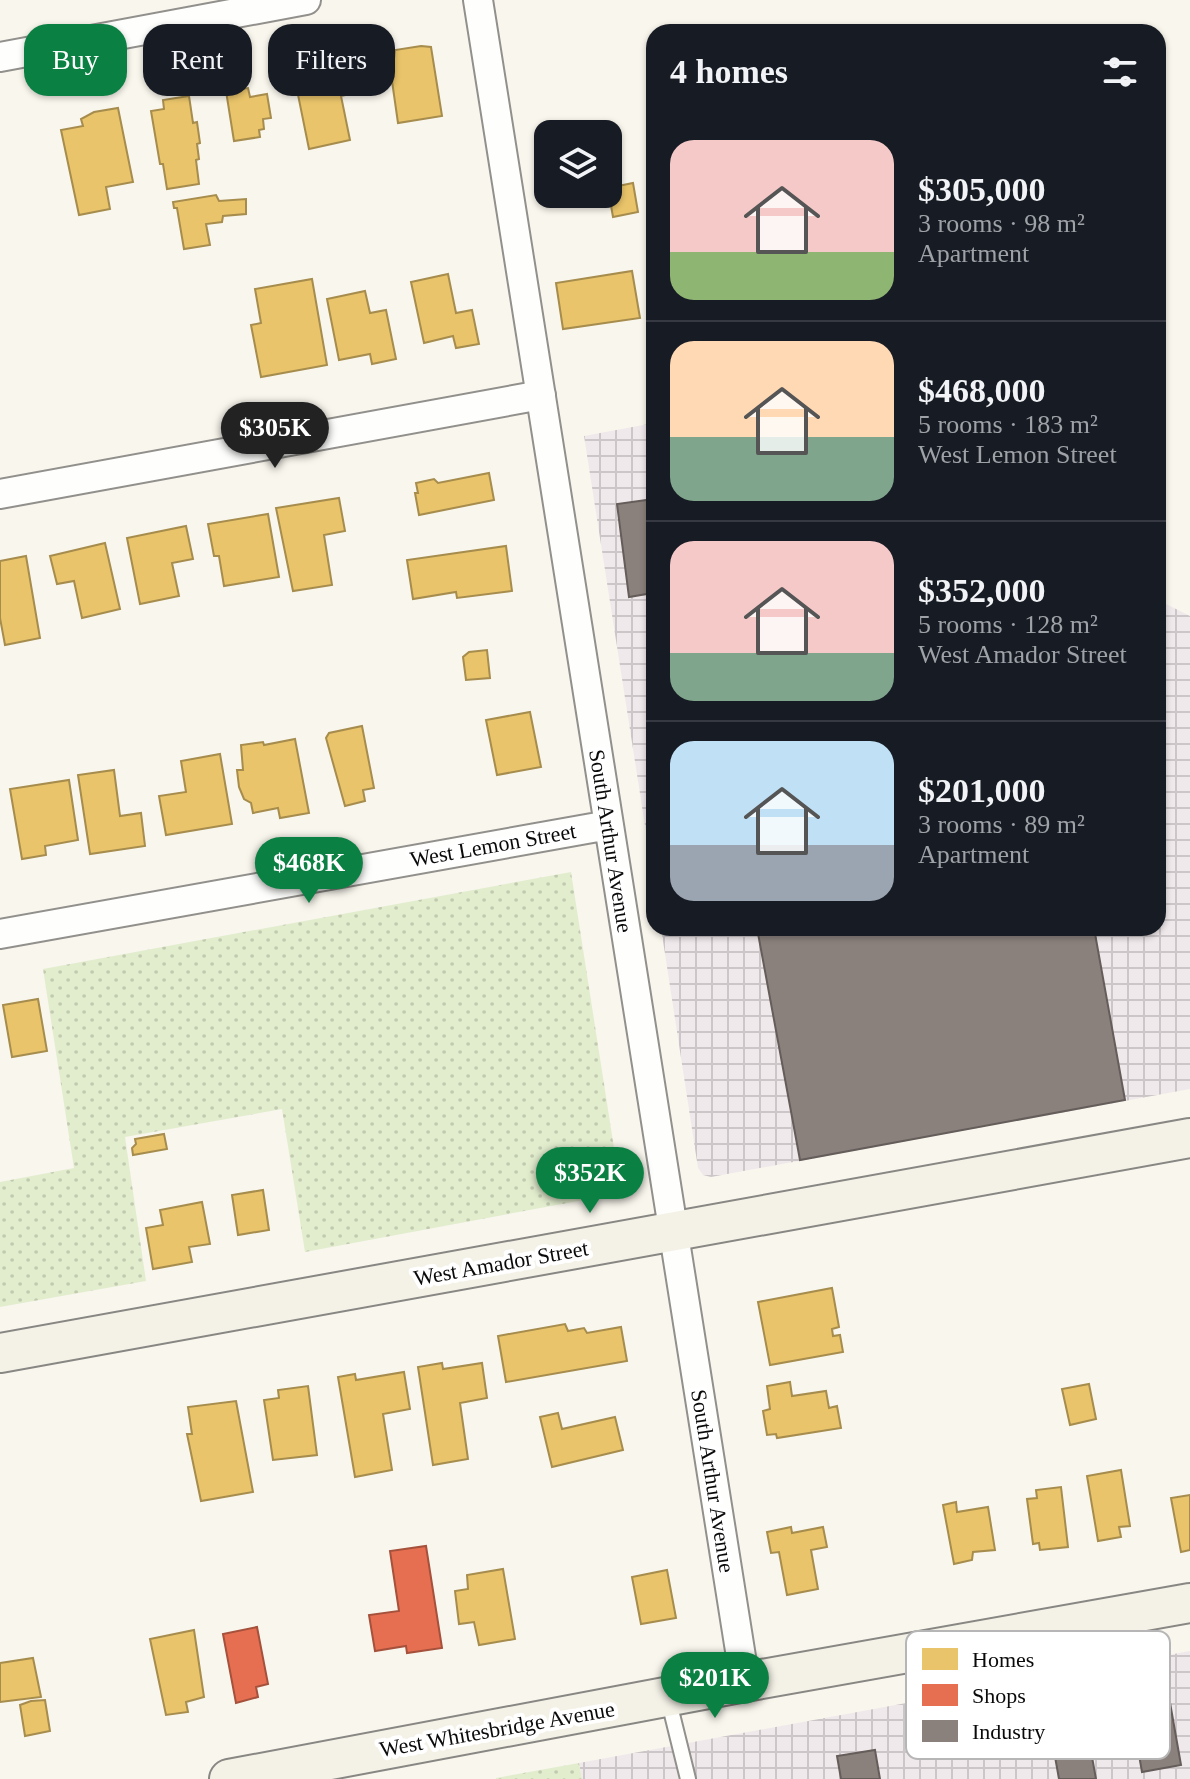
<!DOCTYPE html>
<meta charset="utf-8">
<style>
body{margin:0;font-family:"Times New Roman",serif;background:#242831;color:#f1f3f6;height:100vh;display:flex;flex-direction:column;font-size:30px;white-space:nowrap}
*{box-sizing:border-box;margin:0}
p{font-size:26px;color:#9ea1a6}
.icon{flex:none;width:44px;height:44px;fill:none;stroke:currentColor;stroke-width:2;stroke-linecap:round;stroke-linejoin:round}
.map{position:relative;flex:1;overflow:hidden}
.details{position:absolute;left:646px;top:24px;width:520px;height:912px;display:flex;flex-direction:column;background:#171b24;border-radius:24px;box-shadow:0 2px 6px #0004}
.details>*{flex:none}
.guide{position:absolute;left:24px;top:24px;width:502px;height:72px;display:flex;gap:16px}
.tools{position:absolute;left:534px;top:120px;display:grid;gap:16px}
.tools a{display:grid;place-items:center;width:88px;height:88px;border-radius:16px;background:#171b24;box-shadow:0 2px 6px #0004;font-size:40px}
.price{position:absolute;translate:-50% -68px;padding:0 18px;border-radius:28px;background:#0b8043;color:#fff;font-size:26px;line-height:52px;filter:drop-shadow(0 2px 4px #0008)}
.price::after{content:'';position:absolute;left:50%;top:48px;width:24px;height:18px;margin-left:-12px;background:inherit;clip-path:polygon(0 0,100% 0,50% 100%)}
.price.selected{background:#222;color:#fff}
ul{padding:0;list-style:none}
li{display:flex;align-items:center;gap:24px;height:200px;padding:0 24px}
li+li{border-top:2px solid #363941}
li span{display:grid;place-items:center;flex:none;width:224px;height:160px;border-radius:24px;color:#555}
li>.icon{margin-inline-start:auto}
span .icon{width:96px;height:96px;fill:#fffc;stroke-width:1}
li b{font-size:34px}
h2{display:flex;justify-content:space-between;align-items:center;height:96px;padding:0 24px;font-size:34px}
.chip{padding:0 28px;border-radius:24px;background:#171b24;box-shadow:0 2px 6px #0004;font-size:28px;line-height:72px}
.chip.selected{background:#0b8043;color:#fff}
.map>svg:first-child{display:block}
</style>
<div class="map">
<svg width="1190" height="1779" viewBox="0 0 1190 1779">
<defs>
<pattern id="industrial-grid" width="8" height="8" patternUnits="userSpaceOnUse" patternTransform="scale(2)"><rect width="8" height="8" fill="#f0e9eb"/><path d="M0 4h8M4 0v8" fill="none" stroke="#ccc6c8"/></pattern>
<pattern id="grass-dots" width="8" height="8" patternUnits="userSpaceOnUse" patternTransform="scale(2)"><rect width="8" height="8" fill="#e2edce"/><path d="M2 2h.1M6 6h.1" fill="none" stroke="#c1cab0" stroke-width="1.8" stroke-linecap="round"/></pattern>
</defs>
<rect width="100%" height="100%" fill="#f9f6ed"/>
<path fill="url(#industrial-grid)" d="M 654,423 L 654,883 L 584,436 Z
M 1158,600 L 1190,616 L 1190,1089 L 711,1177 L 703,1175 L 698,1168 L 661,928 L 1158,928 Z
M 1190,1651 L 1190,1779 L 582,1779 L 579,1763 Z"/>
<path fill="url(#grass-dots)" d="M 571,872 L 621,1193 L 305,1252 L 282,1109 L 125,1137 L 146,1281 L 0,1307 L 0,1182 L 74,1168 L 43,969 Z
M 579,1763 L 582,1779 L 496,1779 L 496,1778 Z"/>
<path fill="#e9c46a" stroke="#a68c4d" stroke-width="2" d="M 421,46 L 431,47 L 442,116 L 398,123 L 389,60 L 394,59 L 395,50 Z
M 351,58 L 359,92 L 341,96 L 350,140 L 309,149 L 293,70 Z
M 248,88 L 250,97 L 267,94 L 271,118 L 263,119 L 264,129 L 259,130 L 260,137 L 234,141 L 226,91 Z
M 189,96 L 193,123 L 197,122 L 200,143 L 197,144 L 199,159 L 196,160 L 199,184 L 167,189 L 163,164 L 160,164 L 151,111 L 164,109 L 163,100 Z
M 118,108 L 133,182 L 106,187 L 110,209 L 79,215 L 61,130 L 83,126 L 81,119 L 94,112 Z
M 633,183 L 638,212 L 613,217 L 608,188 Z
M 216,195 L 219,201 L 246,199 L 246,214 L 223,216 L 222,222 L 206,224 L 210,245 L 184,249 L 177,208 L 174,208 L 173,202 Z
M 632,271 L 640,318 L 563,329 L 556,283 Z
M 448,274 L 456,313 L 472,310 L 479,344 L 456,348 L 453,336 L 424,343 L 411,282 Z
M 312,279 L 327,365 L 261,377 L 251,325 L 261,323 L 255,289 Z
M 365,291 L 370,313 L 386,310 L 396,359 L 372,364 L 370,354 L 339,360 L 327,299 Z
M 489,473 L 494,500 L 419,515 L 415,493 L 418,493 L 416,483 L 434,479 L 438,483 Z
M 339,498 L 345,531 L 324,535 L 332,585 L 293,591 L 276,508 Z
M 268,514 L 279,577 L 224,586 L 219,556 L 214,556 L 208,524 Z
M 186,526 L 193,559 L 172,563 L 179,596 L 140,604 L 127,538 Z
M 105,543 L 120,609 L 82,618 L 74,581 L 57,584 L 50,556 Z
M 506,546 L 512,591 L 457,598 L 456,592 L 413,599 L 407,560 Z
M 26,556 L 40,638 L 5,645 L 0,618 L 0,561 Z
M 487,650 L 490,678 L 466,680 L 463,657 L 469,652 Z
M 530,712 L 541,767 L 497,775 L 486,720 Z
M 362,726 L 374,788 L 363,790 L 365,801 L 345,806 L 326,738 L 329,733 Z
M 295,739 L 309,813 L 280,818 L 278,808 L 253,813 L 251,803 L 244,799 L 239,787 L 237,770 L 243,770 L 241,745 L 263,742 L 264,745 Z
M 220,754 L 232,824 L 166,835 L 159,796 L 186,792 L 181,761 Z
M 114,770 L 120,816 L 141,813 L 145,846 L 90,854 L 78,775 Z
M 69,780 L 78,840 L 45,846 L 46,855 L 22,859 L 10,789 Z
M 38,999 L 47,1051 L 12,1057 L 3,1005 Z
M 164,1134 L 167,1149 L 133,1155 L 132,1148 L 136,1144 L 135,1139 Z
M 263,1190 L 269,1230 L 238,1235 L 232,1195 Z
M 202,1202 L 210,1244 L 189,1247 L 192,1262 L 153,1269 L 146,1228 L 163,1225 L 160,1210 Z
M 832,1288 L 839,1327 L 832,1329 L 833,1336 L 840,1335 L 843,1352 L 770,1365 L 758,1302 Z
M 565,1324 L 568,1331 L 584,1328 L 587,1333 L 621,1327 L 627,1361 L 506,1382 L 498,1336 Z
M 442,1363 L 443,1369 L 482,1363 L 487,1398 L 460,1403 L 468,1459 L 433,1465 L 418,1367 Z
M 404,1372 L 410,1409 L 383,1414 L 392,1470 L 355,1477 L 338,1377 L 355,1374 L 356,1380 Z
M 790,1382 L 792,1396 L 826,1391 L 829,1408 L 837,1406 L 841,1428 L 777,1438 L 776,1434 L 767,1435 L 763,1411 L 770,1409 L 767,1386 Z
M 1089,1384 L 1096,1419 L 1070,1425 L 1062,1389 Z
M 308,1386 L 317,1455 L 273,1460 L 264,1400 L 279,1398 L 278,1390 Z
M 236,1401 L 253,1492 L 201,1501 L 187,1434 L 192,1434 L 188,1407 Z
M 558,1413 L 562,1429 L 615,1417 L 623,1450 L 552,1467 L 540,1417 Z
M 1121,1470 L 1130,1526 L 1119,1527 L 1121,1537 L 1098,1541 L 1087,1476 Z
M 1061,1487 L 1068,1547 L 1040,1550 L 1039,1543 L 1033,1544 L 1027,1499 L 1037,1498 L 1036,1490 Z
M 1190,1495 L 1190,1550 L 1181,1552 L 1171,1498 Z
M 956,1502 L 957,1512 L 988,1507 L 995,1550 L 973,1552 L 972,1560 L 954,1564 L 943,1505 Z
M 791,1527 L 792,1533 L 823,1527 L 827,1547 L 811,1550 L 818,1589 L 787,1595 L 779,1552 L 771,1553 L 767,1532 Z
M 503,1569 L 515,1639 L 479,1645 L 474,1622 L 459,1624 L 455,1591 L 468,1589 L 467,1575 Z
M 667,1570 L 676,1618 L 641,1624 L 632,1577 Z
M 194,1630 L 204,1697 L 186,1702 L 188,1712 L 166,1715 L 150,1639 Z
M 33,1658 L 41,1697 L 0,1702 L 0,1663 Z
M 45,1700 L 50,1731 L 25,1736 L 20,1705 L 31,1701 Z"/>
<path fill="#e76f51" stroke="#a5513c" stroke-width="2" d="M 426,1546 L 442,1648 L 407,1653 L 406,1646 L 375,1651 L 369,1615 L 399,1611 L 390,1551 Z
M 257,1627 L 268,1684 L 256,1687 L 258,1697 L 236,1703 L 223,1634 Z"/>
<path fill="#8a817c" stroke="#645d5a" stroke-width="2" d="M 654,499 L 654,640 L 647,594 L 629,597 L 617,504 Z
M 757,928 L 1094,928 L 1125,1100 L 800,1160 Z
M 1169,1697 L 1181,1765 L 1142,1772 L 1130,1704 Z
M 1079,1706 L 1082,1725 L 1086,1724 L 1096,1779 L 1059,1779 L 1047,1712 Z
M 875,1750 L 880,1779 L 841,1779 L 837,1756 Z"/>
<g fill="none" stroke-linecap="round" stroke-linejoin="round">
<g stroke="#92908c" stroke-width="18">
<path id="service" d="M 668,1698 L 688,1779"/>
</g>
<g stroke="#92908c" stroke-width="32">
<path id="minor" d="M 478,0 L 745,1682
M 0,57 L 306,0
M 0,494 L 541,395
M 0,934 L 609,825"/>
</g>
<g stroke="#888783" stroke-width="42">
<path id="secondary" d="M 0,1353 L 1190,1138
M 229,1779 L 745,1682 L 1190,1603"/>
</g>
<use href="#service" stroke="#fefefc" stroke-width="14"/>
<use href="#minor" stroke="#fefefc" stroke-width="28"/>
<use href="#secondary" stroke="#f4f2e7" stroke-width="38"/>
</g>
<g text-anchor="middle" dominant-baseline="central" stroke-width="8" stroke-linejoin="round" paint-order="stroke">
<g font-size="22" fill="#0a0a0a" stroke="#fff">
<text transform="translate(611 841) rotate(81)">South Arthur Avenue</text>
<text transform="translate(493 845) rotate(-10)">West Lemon Street</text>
<text transform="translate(501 1263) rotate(-10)">West Amador Street</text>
<text transform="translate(713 1481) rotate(81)">South Arthur Avenue</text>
<text transform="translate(497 1729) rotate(-10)">West Whitesbridge Avenue</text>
</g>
</g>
<rect x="906" y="1631" width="264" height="128" rx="12" fill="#fff" stroke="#b6b6b6" stroke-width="2"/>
<rect x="922" y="1648" width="36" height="22" fill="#e9c46a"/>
<rect x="922" y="1684" width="36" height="22" fill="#e76f51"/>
<rect x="922" y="1720" width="36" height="22" fill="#8a817c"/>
<g font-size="22" fill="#0a0a0a">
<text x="972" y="1667">Homes</text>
<text x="972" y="1703">Shops</text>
<text x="972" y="1739">Industry</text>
</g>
</svg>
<div class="tools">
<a><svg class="icon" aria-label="layers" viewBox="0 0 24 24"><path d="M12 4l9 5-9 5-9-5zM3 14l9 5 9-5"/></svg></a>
</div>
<b class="price selected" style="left:275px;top:470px">$305K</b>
<b class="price" style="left:309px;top:905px">$468K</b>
<b class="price" style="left:590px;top:1215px">$352K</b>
<b class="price" style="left:715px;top:1720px">$201K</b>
<div class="guide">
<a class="chip selected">Buy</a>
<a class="chip">Rent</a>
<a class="chip">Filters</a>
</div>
<section class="details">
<h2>4 homes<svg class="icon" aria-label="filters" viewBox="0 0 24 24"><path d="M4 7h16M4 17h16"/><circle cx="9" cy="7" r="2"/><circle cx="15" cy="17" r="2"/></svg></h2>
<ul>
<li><span style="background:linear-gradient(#f6c9c9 70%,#8fb573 0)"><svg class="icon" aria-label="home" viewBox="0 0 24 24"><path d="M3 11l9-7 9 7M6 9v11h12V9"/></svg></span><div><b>$305,000</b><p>3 rooms · 98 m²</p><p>Apartment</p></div></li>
<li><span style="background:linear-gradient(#ffd9b3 60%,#7fa58c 0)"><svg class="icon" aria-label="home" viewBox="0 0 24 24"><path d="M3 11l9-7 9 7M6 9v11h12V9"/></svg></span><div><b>$468,000</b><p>5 rooms · 183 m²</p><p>West Lemon Street</p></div></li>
<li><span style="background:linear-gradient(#f6c9c9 70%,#7fa58c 0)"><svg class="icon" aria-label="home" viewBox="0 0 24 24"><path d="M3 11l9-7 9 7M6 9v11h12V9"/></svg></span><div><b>$352,000</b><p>5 rooms · 128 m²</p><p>West Amador Street</p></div></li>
<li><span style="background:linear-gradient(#bfe0f5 65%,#9aa5b1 0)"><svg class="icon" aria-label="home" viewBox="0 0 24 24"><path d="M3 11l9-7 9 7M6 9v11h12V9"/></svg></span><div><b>$201,000</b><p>3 rooms · 89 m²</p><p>Apartment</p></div></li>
</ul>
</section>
</div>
